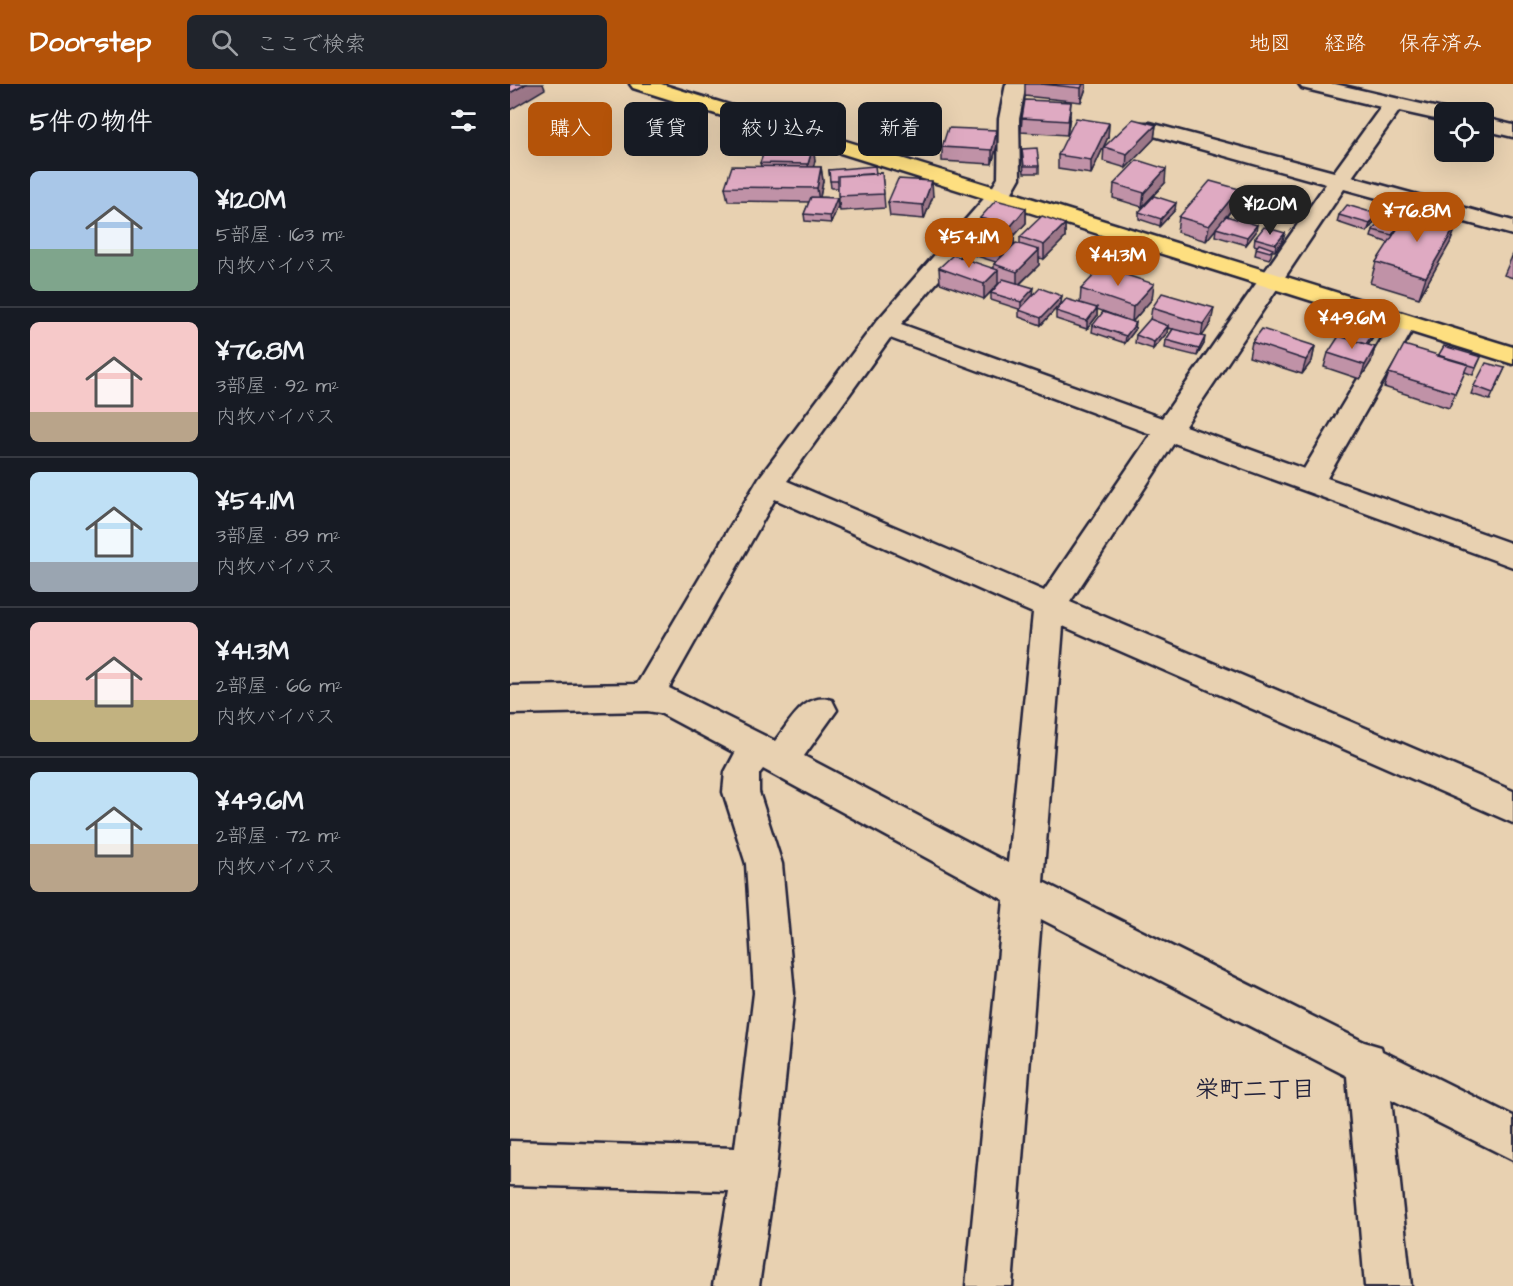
<!DOCTYPE html>
<html lang="ja">
<meta charset="utf-8">
<style>
body{margin:0;font-family:"Architects Daughter","Klee One",sans-serif;background:#20242c;color:#f1f3f6;height:100vh;display:flex;flex-direction:column;font-size:22px;white-space:nowrap}
*{box-sizing:border-box;margin:0}
p{font-size:20px;color:#9ea1a6}
.icon{flex:none;width:33px;height:33px;fill:none;stroke:currentColor;stroke-width:2;stroke-linecap:round;stroke-linejoin:round}
.map{position:relative;flex:1;overflow:hidden}
.sheet{display:flex;flex-direction:column;background:#171b24;width:510px}
.sheet>*{flex:none}
.hud{position:absolute;left:18px;top:18px;width:570px;height:54px;display:flex;gap:12px}
.controls{position:absolute;left:924px;top:18px;display:grid;gap:12px}
.controls a{display:grid;place-items:center;width:60px;height:60px;border-radius:9px;background:#171b24;box-shadow:0 6px 24px #0002;font-size:30px}
.price{position:absolute;translate:-50% -51px;padding:0 14px;border-radius:21px;background:#b45309;color:#fff;font-size:20px;line-height:39px;filter:drop-shadow(0 2px 3px #0008)}
.price::after{content:'';position:absolute;left:50%;top:36px;width:18px;height:14px;margin-left:-9px;background:inherit;clip-path:polygon(0 0,100% 0,50% 100%)}
.price.on{background:#222;color:#fff}
ul{padding:0;list-style:none}
li{display:flex;align-items:center;gap:18px;height:150px;padding:0 30px}
li+li{border-top:2px solid #363941}
li span{display:grid;place-items:center;flex:none;width:168px;height:120px;border-radius:9px;color:#555}
li>.icon{margin-inline-start:auto}
span .icon{width:72px;height:72px;fill:#fffc;stroke-width:1}
li b{font-size:26px}
h2{display:flex;justify-content:space-between;align-items:center;height:72px;padding:0 30px;font-size:26px}
.tag{padding:0 21px;border-radius:9px;background:#171b24;box-shadow:0 6px 24px #0002;font-size:21px;line-height:54px}
.tag.on{background:#b45309;color:#fff}
header{display:flex;align-items:center;gap:36px;box-sizing:border-box;height:84px;padding:0 30px;background:#b45309;color:#fff}
header strong{font-size:28px}
nav{display:flex;gap:33px;margin-inline-start:auto;font-size:21px}
.search{width:420px;height:54px;background:#20242c;display:flex;align-items:center;gap:15px;box-sizing:border-box;padding:0 21px;border-radius:9px;color:#9ea1a6;font-size:22px}
main{display:flex;flex:1;min-height:0}
.map>svg:first-child{display:block}
</style>
<header>
<strong>Doorstep</strong>
<div class="search"><svg class="icon" aria-label="search" viewBox="0 0 24 24"><circle cx="10" cy="10" r="6"/><path d="M15 15l6 6"/></svg>ここで検索</div>
<nav><a>地図</a><a>経路</a><a>保存済み</a></nav>
</header>
<main>
<section class="sheet">
<h2>5件の物件<svg class="icon" aria-label="filters" viewBox="0 0 24 24"><path d="M4 7h16M4 17h16"/><circle cx="9" cy="7" r="2"/><circle cx="15" cy="17" r="2"/></svg></h2>
<ul>
<li><span style="background:linear-gradient(#a9c7e8 65%,#7fa58c 0)"><svg class="icon" aria-label="home" viewBox="0 0 24 24"><path d="M3 11l9-7 9 7M6 9v11h12V9"/></svg></span><div><b>¥120M</b><p>5部屋 · 163 m²</p><p>内牧バイパス</p></div></li>
<li><span style="background:linear-gradient(#f6c9c9 75%,#b9a48a 0)"><svg class="icon" aria-label="home" viewBox="0 0 24 24"><path d="M3 11l9-7 9 7M6 9v11h12V9"/></svg></span><div><b>¥76.8M</b><p>3部屋 · 92 m²</p><p>内牧バイパス</p></div></li>
<li><span style="background:linear-gradient(#bfe0f5 75%,#9aa5b1 0)"><svg class="icon" aria-label="home" viewBox="0 0 24 24"><path d="M3 11l9-7 9 7M6 9v11h12V9"/></svg></span><div><b>¥54.1M</b><p>3部屋 · 89 m²</p><p>内牧バイパス</p></div></li>
<li><span style="background:linear-gradient(#f6c9c9 65%,#c2b280 0)"><svg class="icon" aria-label="home" viewBox="0 0 24 24"><path d="M3 11l9-7 9 7M6 9v11h12V9"/></svg></span><div><b>¥41.3M</b><p>2部屋 · 66 m²</p><p>内牧バイパス</p></div></li>
<li><span style="background:linear-gradient(#bfe0f5 60%,#b9a48a 0)"><svg class="icon" aria-label="home" viewBox="0 0 24 24"><path d="M3 11l9-7 9 7M6 9v11h12V9"/></svg></span><div><b>¥49.6M</b><p>2部屋 · 72 m²</p><p>内牧バイパス</p></div></li>
</ul>
</section>
<div class="map">
<svg width="1003" height="1202" viewBox="0 0 1003 1202">
<rect width="100%" height="100%" fill="#e8d1b1"/>
<filter id="ink" filterUnits="userSpaceOnUse"><feTurbulence type="fractalNoise" baseFrequency=".0167" numOctaves="2"/><feDisplacementMap in="SourceGraphic" scale="12" xChannelSelector="R" yChannelSelector="G"/><feConvolveMatrix kernelMatrix="1 2 1 2 8 2 1 2 1" color-interpolation-filters="sRGB"/></filter>
<g filter="url(#ink)">
<g fill="none" stroke-linecap="round" stroke-linejoin="round">
<g stroke="#22223b" stroke-width="5">
<path id="minor" d="M 496,0 L 516,0 L 509,35 L 510,94 L 497,117 L 391,240 L 652,334 L 816,100 L 626,47 L 623,43 L 626,39 L 640,39 L 824,88 L 871,23 L 792,4 L 789,0 L 825,0 L 941,27 L 943,28 L 934,28 L 934,37 L 889,27 L 842,93 L 1003,137 L 1003,151 L 834,105 L 675,342 L 794,385 L 885,233 L 894,230 L 903,233 L 907,238 L 817,394 L 1003,460 L 1003,483 L 664,359 L 560,518 L 1003,707 L 1003,739 L 553,542 L 533,798 L 854,958 L 871,963 L 872,967 L 1003,1032 L 1003,1076 L 881,1015 L 901,1202 L 855,1202 L 837,992 L 531,835 L 502,1202 L 456,1202 L 494,816 L 253,685 L 249,690 L 249,708 L 272,780 L 284,909 L 266,1086 L 249,1202 L 203,1202 L 219,1107 L 0,1101 L 0,1057 L 225,1064 L 244,909 L 236,780 L 213,708 L 215,688 L 225,669 L 150,629 L 137,627 L 0,630 L 0,602 L 127,600 L 249,394 L 366,238 L 479,109 L 488,94 L 489,35 ZM 380,254 L 641,350 L 534,507 L 277,397 ZM 265,415 L 523,529 L 498,779 L 294,672 L 327,626 L 322,616 C 295,607 280,638 265,657 L 159,604 Z
M 974,34 L 1003,41 L 1003,53 L 974,46 Z"/>
</g>
<g stroke="#22223b" stroke-width="5">
<path id="major" d="M 120,0 L 151,0 L 1003,263 L 1003,280 L 123,4 Z"/>
</g>
<use href="#minor" fill="#e8d1b1" fill-rule="evenodd"/>
<use href="#major" fill="#fedf80" fill-rule="evenodd"/>
</g>
<path fill="#c092a7" stroke="#22223b" stroke-width="1.5" d="M 515,0 L 576,0 L 576,4 L 571,18 L 515,12 Z
M 560,32 L 557,51 L 511,48 L 512,34 Z
M 599,39 L 598,53 L 581,90 L 548,85 L 548,71 Z
M 646,41 L 644,55 L 616,84 L 593,77 L 594,63 Z
M 487,61 L 482,80 L 432,77 L 432,63 Z
M 303,63 L 305,77 L 303,83 L 311,83 L 313,97 L 310,113 L 327,114 L 328,122 L 321,139 L 295,137 L 294,130 L 299,118 L 218,117 L 215,103 L 251,82 L 250,79 Z
M 512,65 L 529,82 L 529,89 L 514,89 Z
M 319,86 L 372,89 L 375,124 L 330,127 L 328,104 L 321,104 Z
M 655,99 L 632,123 L 603,114 L 604,100 Z
M 423,112 L 414,135 L 380,132 L 378,118 Z
M 727,119 L 717,132 L 746,148 L 736,161 L 705,152 L 706,145 L 696,157 L 667,148 L 669,133 Z
M 516,124 L 516,139 L 504,152 L 504,160 L 510,160 L 510,153 L 555,140 L 555,154 L 534,175 L 529,174 L 529,181 L 510,200 L 523,211 L 551,219 L 531,241 L 509,233 L 509,225 L 481,216 L 481,209 L 485,204 L 474,215 L 430,199 L 429,184 L 484,184 L 484,180 L 486,178 L 454,168 L 454,154 L 470,141 L 470,134 Z
M 665,126 L 650,142 L 629,135 L 629,128 Z
M 867,130 L 865,137 L 857,148 L 827,138 L 829,131 Z
M 892,137 L 948,138 L 940,159 L 909,214 L 860,199 L 866,178 L 879,159 L 861,153 L 863,146 Z
M 775,149 L 773,156 L 765,167 L 762,167 L 761,172 L 759,175 L 745,171 L 747,162 L 744,161 L 745,154 Z
M 1003,170 L 1003,194 L 994,191 Z
M 571,205 L 642,215 L 622,238 L 587,225 L 587,232 L 577,245 L 546,235 L 546,227 L 570,219 Z
M 642,224 L 701,239 L 692,252 L 694,260 L 687,272 L 655,264 L 656,256 L 663,245 L 658,244 L 657,249 L 643,265 L 625,259 L 626,251 L 640,236 Z
M 583,241 L 625,246 L 615,259 L 582,248 Z
M 865,251 L 858,261 L 865,263 L 861,278 L 850,295 L 814,283 L 818,269 Z
M 742,258 L 805,262 L 802,277 L 792,290 L 739,273 Z
M 928,272 L 971,273 L 963,291 L 955,288 L 939,324 L 874,303 L 879,289 Z
M 995,284 L 980,316 L 961,310 L 964,302 Z"/>
<path fill="#9c7788" stroke="#22223b" stroke-width="1.5" d="M 16,0 L 33,0 L 35,5 L 0,26 L 0,9 Z
M 573,0 L 576,0 L 576,4 L 571,18 L 571,4 Z
M 561,18 L 560,32 L 557,51 L 558,37 Z
M 599,39 L 598,53 L 581,90 L 581,76 Z
M 646,41 L 644,55 L 616,84 L 617,70 Z
M 487,46 L 487,61 L 482,80 L 482,66 Z
M 303,63 L 305,77 L 300,94 L 298,80 Z
M 311,83 L 313,97 L 309,118 L 307,104 Z
M 656,85 L 655,99 L 632,123 L 634,109 Z
M 422,97 L 423,112 L 414,135 L 413,121 Z
M 729,105 L 727,119 L 696,157 L 699,142 Z
M 327,114 L 328,122 L 321,139 L 320,132 Z
M 666,119 L 665,126 L 650,142 L 651,135 Z
M 516,124 L 516,139 L 504,152 L 504,165 L 491,180 L 491,165 L 501,154 L 501,142 Z
M 867,130 L 865,137 L 857,148 L 860,140 Z
M 948,138 L 940,159 L 909,214 L 916,193 Z
M 555,140 L 555,154 L 534,175 L 534,161 Z
M 747,141 L 746,148 L 736,161 L 737,153 Z
M 775,149 L 773,156 L 765,167 L 766,160 Z
M 529,166 L 529,181 L 507,202 L 507,188 Z
M 488,186 L 488,200 L 474,215 L 474,200 Z
M 644,200 L 642,215 L 622,238 L 623,223 Z
M 524,204 L 523,211 L 511,226 L 511,218 Z
M 552,212 L 551,219 L 531,241 L 531,234 Z
M 587,224 L 587,232 L 577,245 L 577,237 Z
M 704,224 L 701,239 L 691,254 L 693,240 Z
M 626,239 L 625,246 L 615,259 L 616,252 Z
M 658,242 L 657,249 L 643,265 L 644,258 Z
M 867,244 L 865,251 L 852,269 L 855,262 Z
M 695,253 L 694,260 L 687,272 L 689,265 Z
M 805,262 L 802,277 L 792,290 L 796,276 Z
M 865,263 L 861,278 L 850,295 L 855,281 Z"/>
<path fill="#dfaac2" stroke="#22223b" stroke-width="1.5" d="M 0,0 L 16,0 L 0,9 Z
M 531,0 L 573,0 L 571,4 Z
M 515,16 L 561,18 L 558,37 L 512,34 Z
M 566,34 L 599,39 L 581,76 L 548,71 Z
M 623,35 L 646,41 L 617,70 L 594,63 Z
M 438,44 L 487,46 L 482,66 L 432,63 Z
M 256,62 L 303,63 L 298,80 L 250,79 Z
M 527,64 L 529,82 L 514,82 L 512,65 Z
M 627,76 L 656,85 L 634,109 L 604,100 Z
M 222,82 L 311,83 L 307,104 L 215,103 Z
M 365,82 L 366,90 L 328,92 L 328,97 L 320,97 L 319,86 Z
M 372,89 L 374,110 L 328,112 L 328,92 Z
M 388,95 L 422,97 L 413,121 L 378,118 Z
M 700,97 L 729,105 L 699,142 L 669,133 Z
M 644,112 L 666,119 L 651,135 L 629,128 Z
M 301,113 L 327,114 L 320,132 L 294,130 Z
M 486,116 L 516,124 L 501,142 L 470,134 Z
M 837,121 L 867,130 L 860,140 L 829,131 Z
M 900,125 L 948,138 L 916,193 L 866,178 Z
M 874,131 L 892,137 L 882,151 L 863,146 Z
M 532,132 L 555,140 L 534,161 L 510,153 Z
M 716,132 L 747,141 L 737,153 L 706,144 Z
M 468,140 L 504,150 L 491,165 L 454,154 Z
M 754,143 L 775,149 L 766,160 L 745,154 Z
M 506,159 L 529,166 L 507,188 L 484,180 Z
M 749,160 L 763,165 L 760,168 L 746,164 Z
M 443,171 L 488,186 L 474,200 L 429,184 Z
M 592,183 L 644,200 L 623,223 L 571,205 Z
M 493,195 L 524,204 L 511,218 L 481,209 Z
M 530,204 L 552,212 L 531,234 L 509,226 Z
M 652,209 L 704,224 L 693,240 L 642,224 Z
M 556,215 L 587,224 L 577,237 L 546,227 Z
M 593,228 L 626,239 L 616,252 L 583,241 Z
M 640,235 L 658,242 L 644,258 L 626,251 Z
M 841,235 L 867,244 L 856,260 L 829,252 L 828,252 Z
M 663,245 L 695,253 L 689,265 L 656,256 Z
M 752,245 L 805,262 L 796,276 L 742,258 Z
M 829,252 L 865,263 L 855,281 L 818,269 Z
M 894,261 L 958,280 L 945,309 L 879,289 Z
M 934,262 L 971,273 L 966,283 L 928,272 Z
M 976,279 L 995,284 L 983,309 L 964,302 Z"/>
</g>
<g text-anchor="middle" dominant-baseline="central" stroke-width="5" stroke-linejoin="round" paint-order="stroke">
<g font-size="24" font-weight="bold" fill="#22223b" stroke="#e8d1b1">
<text x="745" y="1006">栄町二丁目</text>
</g>
</g>
</svg>
<div class="controls">
<a><svg class="icon" aria-label="locate" viewBox="0 0 24 24"><circle cx="12" cy="12" r="6"/><path d="M12 2v4M12 18v4M2 12h4M18 12h4"/></svg></a>
</div>
<b class="price on" style="left:760px;top:152px">¥120M</b>
<b class="price" style="left:907px;top:159px">¥76.8M</b>
<b class="price" style="left:459px;top:185px">¥54.1M</b>
<b class="price" style="left:608px;top:203px">¥41.3M</b>
<b class="price" style="left:842px;top:266px">¥49.6M</b>
<div class="hud">
<a class="tag on">購入</a>
<a class="tag">賃貸</a>
<a class="tag">絞り込み</a>
<a class="tag">新着</a>
</div>
</div>
</main>
